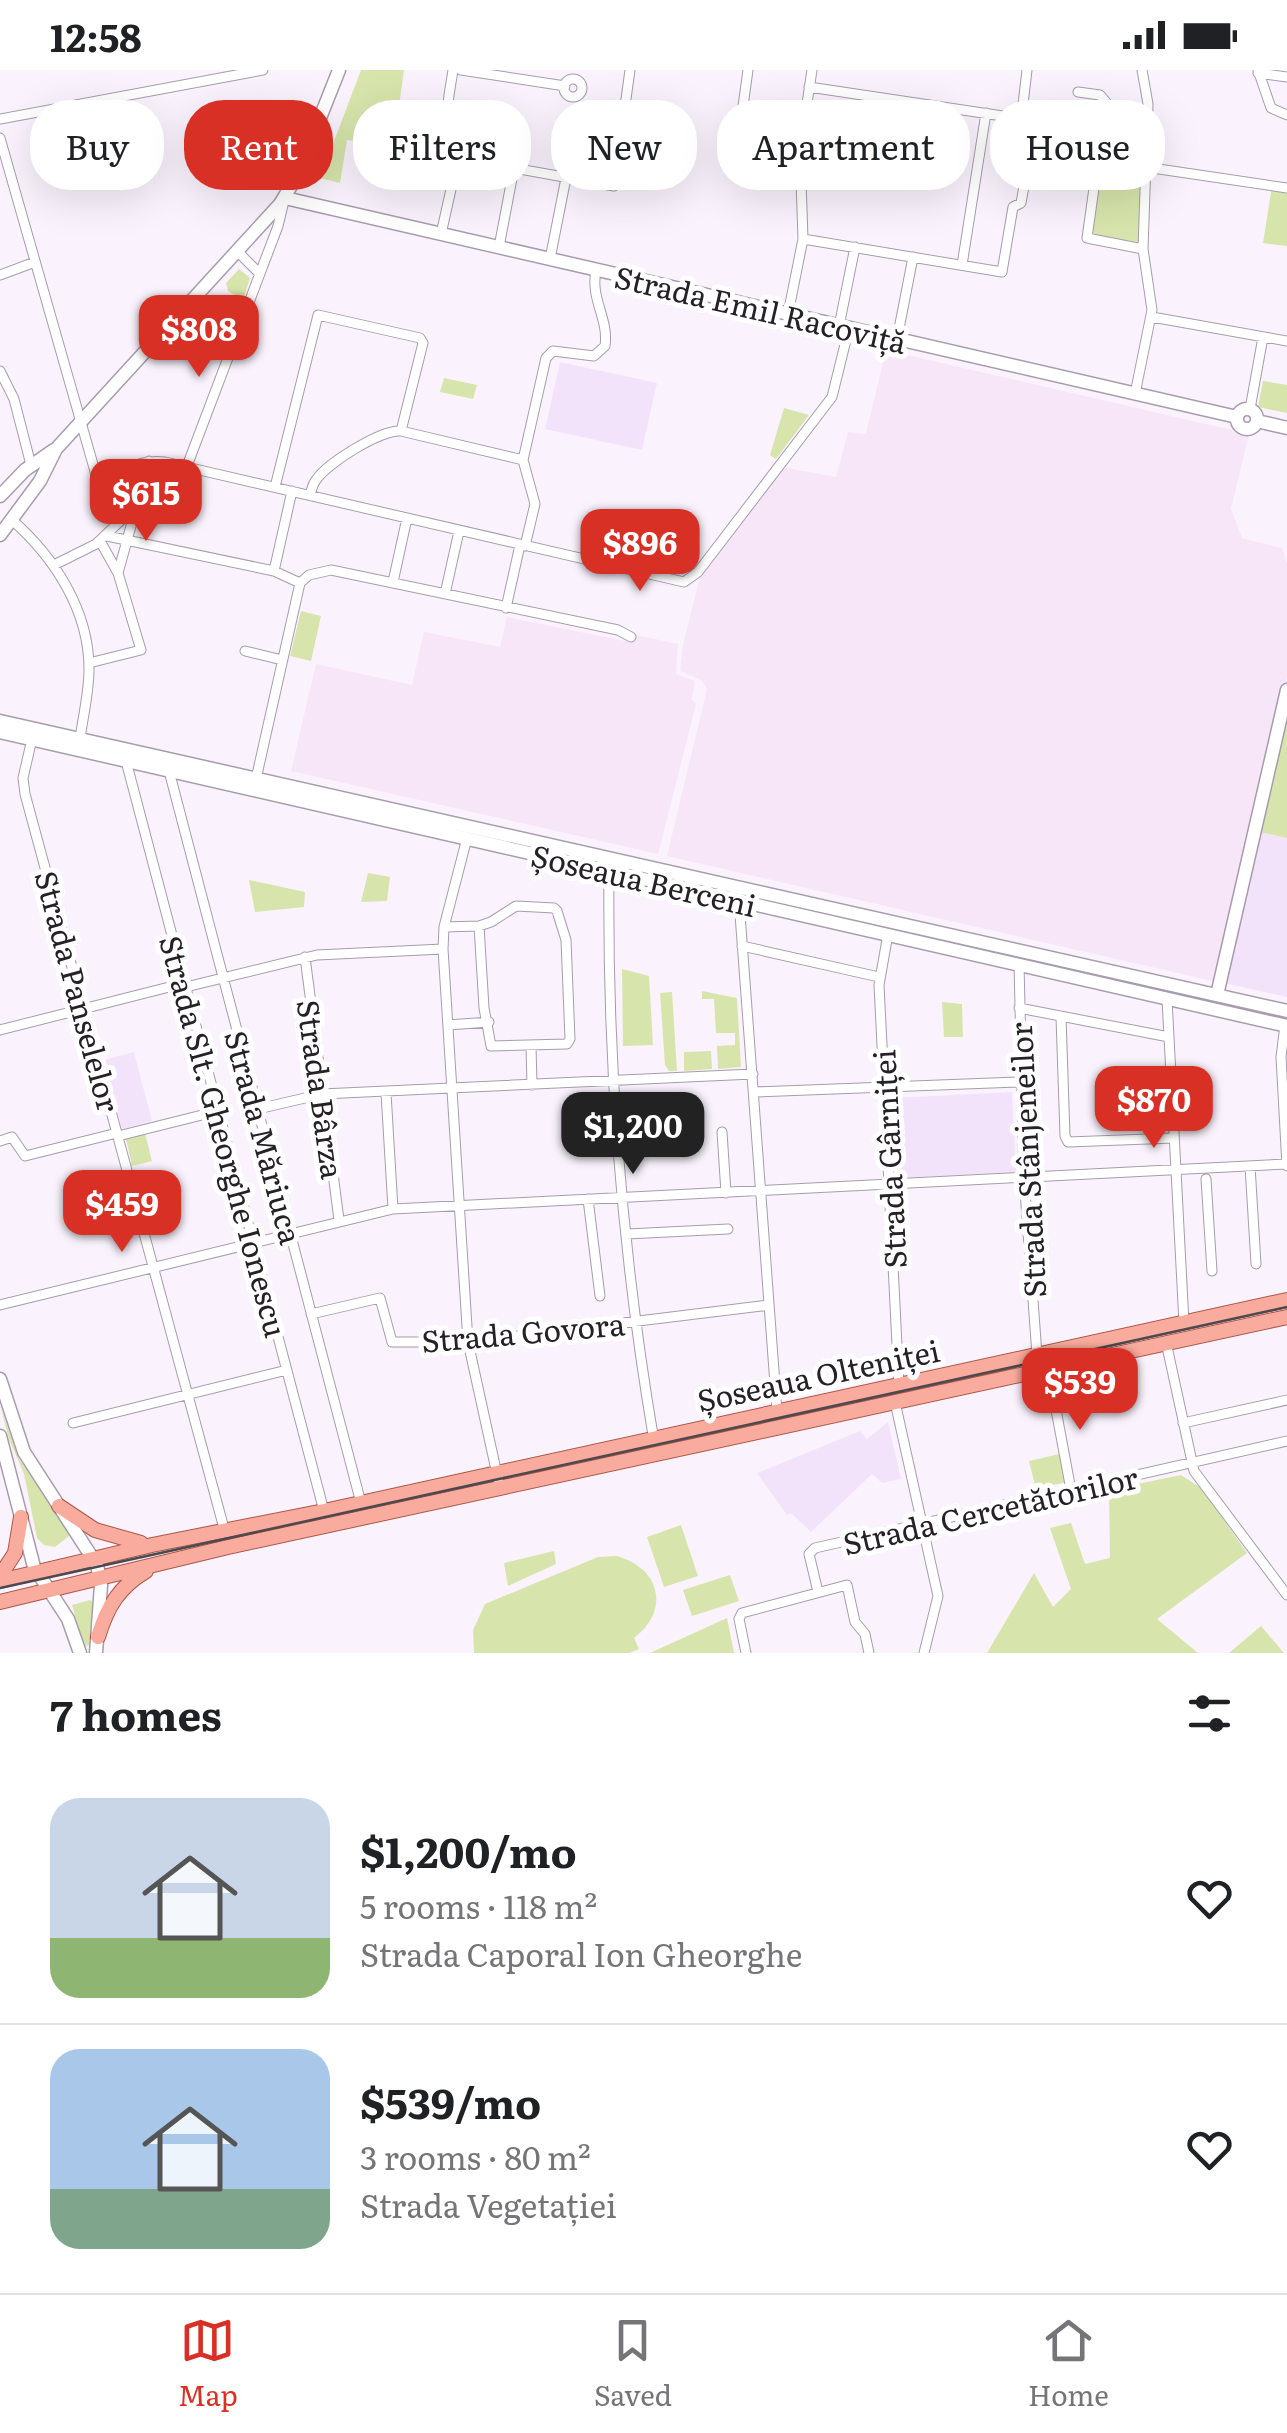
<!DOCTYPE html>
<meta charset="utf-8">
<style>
body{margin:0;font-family:Literata,serif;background:#f6f6f6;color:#202124;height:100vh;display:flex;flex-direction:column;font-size:38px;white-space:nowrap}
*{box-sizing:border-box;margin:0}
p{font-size:32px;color:#757577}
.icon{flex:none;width:55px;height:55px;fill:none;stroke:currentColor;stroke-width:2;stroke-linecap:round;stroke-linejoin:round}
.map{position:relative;height:1583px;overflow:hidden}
.side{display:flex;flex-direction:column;background:#fff;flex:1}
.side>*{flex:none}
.top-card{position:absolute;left:30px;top:30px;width:1228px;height:90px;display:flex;gap:20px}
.price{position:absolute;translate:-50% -85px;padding:0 22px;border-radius:20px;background:#d93025;color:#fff;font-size:32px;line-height:65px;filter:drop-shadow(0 2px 5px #0008)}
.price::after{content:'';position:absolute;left:50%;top:60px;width:30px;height:22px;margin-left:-15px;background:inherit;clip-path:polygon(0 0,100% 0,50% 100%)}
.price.selected{background:#222;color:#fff}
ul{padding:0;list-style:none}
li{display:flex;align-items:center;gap:30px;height:250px;padding:0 50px}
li+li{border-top:2px solid #e0e0e0}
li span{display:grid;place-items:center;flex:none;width:280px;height:200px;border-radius:30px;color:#555}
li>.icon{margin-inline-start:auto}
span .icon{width:120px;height:120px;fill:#fffc;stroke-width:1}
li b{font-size:42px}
h2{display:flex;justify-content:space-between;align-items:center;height:120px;padding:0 50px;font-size:42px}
.chip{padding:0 35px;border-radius:40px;background:#fff;box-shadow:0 10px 40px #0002;font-size:35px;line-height:90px}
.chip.selected{background:#d93025;color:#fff}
.status{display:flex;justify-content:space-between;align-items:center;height:70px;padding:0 50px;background:#fff;direction:ltr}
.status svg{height:28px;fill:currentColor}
.dock{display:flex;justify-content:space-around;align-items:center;height:140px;border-top:2px solid #e0e0e0;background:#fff;font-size:28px;color:#757577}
.dock a{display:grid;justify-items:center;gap:5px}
.dock .selected{color:#d93025}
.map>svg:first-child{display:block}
</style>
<div class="status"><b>12:58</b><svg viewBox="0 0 49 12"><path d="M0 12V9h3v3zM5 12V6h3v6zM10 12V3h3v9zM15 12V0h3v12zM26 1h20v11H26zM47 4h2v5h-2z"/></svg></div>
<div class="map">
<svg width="1287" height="1583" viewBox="0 0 1287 1583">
<rect width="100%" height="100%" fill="#faf3fd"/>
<path fill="#f3e3fa" d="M 560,292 L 657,313 L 642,380 L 545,359 Z
M 1255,761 L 1287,768 L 1287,927 L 1220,912 Z
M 134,982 L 152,1051 L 122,1059 L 104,990 Z
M 1012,1022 L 1016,1102 L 897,1108 L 893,1028 Z
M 888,1352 L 901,1409 L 882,1413 L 872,1404 L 811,1462 L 791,1443 L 787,1445 L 757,1403 L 860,1361 L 867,1369 Z"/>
<path fill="#f7e6f8" d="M 886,280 L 1249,364 L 1231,439 L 1242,468 L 1282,478 L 1287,494 L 1287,607 L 1217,912 L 667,786 L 707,619 L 701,610 L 680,601 L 683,575 L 701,503 L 782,397 L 836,407 L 848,362 L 866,364 Z
M 507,547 L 630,572 L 632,564 L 678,574 L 676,604 L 695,611 L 692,629 L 696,634 L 658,784 L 291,701 L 316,594 L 412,615 L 424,562 L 500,577 Z"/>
<path fill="#d7e5ac" d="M 361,0 L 404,0 L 398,43 L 371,40 L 366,72 L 347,70 L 340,113 L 320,108 Z
M 1100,93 L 1141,99 L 1139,172 L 1090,166 Z
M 1272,116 L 1287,118 L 1287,176 L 1263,173 Z
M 239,199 L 250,208 L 243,230 L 228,221 L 226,213 Z
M 444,308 L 477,315 L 473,329 L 440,322 Z
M 1263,311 L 1287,315 L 1287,343 L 1258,337 Z
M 784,338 L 809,345 L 776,389 L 770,385 Z
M 301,541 L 321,546 L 311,591 L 290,586 Z
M 1287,638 L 1287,768 L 1259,762 Z
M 368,803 L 390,807 L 387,831 L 361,832 Z
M 249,810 L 305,822 L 304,837 L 255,842 Z
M 622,899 L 649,906 L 653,975 L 623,976 Z
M 702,921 L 737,928 L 741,997 L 718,999 L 717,976 L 735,975 L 735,963 L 716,963 L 714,929 L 702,929 Z
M 672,922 L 677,1001 L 669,1001 L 665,995 L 660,923 Z
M 942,932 L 962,934 L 963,967 L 944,967 Z
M 711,981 L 712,999 L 684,1001 L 684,982 Z
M 145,1063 L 152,1091 L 132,1096 L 126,1068 Z
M 0,1335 L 19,1389 L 68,1459 L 69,1466 L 55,1477 L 44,1475 L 37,1468 L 24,1404 L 9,1369 Z
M 1059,1384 L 1066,1412 L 1036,1419 L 1029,1391 Z
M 1181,1405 L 1201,1418 L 1247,1483 L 1157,1549 L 1198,1583 L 987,1583 L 1034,1503 L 1053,1537 L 1071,1519 L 1050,1458 L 1071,1453 L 1085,1494 L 1110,1488 L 1109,1420 Z
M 681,1455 L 698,1506 L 664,1517 L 647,1467 Z
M 554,1481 L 556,1494 L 508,1516 L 504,1493 Z
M 616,1486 C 660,1497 671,1540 634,1568 L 639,1579 L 629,1583 L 474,1583 L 473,1560 L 485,1534 L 598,1487 Z
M 730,1505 L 739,1531 L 692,1546 L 683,1520 Z
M 90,1530 L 93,1533 L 89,1575 L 84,1577 L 72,1535 Z
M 727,1548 L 734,1583 L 650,1583 Z
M 1261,1556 L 1284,1583 L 1229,1583 Z"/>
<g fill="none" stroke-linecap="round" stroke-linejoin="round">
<g stroke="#a79cac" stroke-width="11">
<path id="street" d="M 461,0 L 565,16
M 748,0 L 737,80 L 799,90
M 1258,0 L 1271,38 L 1287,45
M 1258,3 L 1287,7
M564 18a9 9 0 1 1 18 0a9 9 0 1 1-18 0Z
M 809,17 L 1016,48 L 1022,43 L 1027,0
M 1078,22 L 1100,25 L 1106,32 L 1087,168 L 1143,179
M 0,49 L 263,0
M 0,68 L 100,419 C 120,402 136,389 165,392 L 684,512 L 698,502 L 832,327 L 849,258
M 458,88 L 614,116 L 630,0
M 1098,90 L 1287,118
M 441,164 L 458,88 C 439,63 449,28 453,0
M 803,169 L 1002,202 L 1013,137 L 1021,133 L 1034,60
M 499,177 L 514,98
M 238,182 L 260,204
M 550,189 L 566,108
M 962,195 L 986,43
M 0,205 L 35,192
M 788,244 L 803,169 L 800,80 L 812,0
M 1152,247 L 1287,271
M 839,256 L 855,177
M 897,269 L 913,187
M 0,301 L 14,329 L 31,395
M 1135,324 L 1152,240 L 1143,179 L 1148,34 L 1142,0
M 1250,339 L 1263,267
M 401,361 L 523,390
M 187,396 L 278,156 L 284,131
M 275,417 L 318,245 L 420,268 L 423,273 L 401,361 C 382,359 327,393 316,410 C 312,415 312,419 310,425
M 12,450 C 54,487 89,540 89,599 C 89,623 83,646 80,669
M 107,466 L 274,501 L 300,513
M 525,476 L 535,434 L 523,390 L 546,288 L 553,281 L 594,286 L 605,276 C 609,248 590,230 596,200
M 54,495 L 96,474 L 136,436
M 274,501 L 292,421
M 118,503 L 149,391
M 393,512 L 407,448
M 300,513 L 309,505 L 331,500 L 618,560 L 631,567
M 445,524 L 459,461
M 506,538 L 520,475
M 245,581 L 282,590
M 89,593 L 141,580 L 118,503 L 100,471
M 32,669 L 23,708 L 25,724 L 225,1462
M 126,691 L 324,1441
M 169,701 L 361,1433
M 256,709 L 300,513
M 467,768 L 444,857 L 443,879 L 468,1272 L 500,1418
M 609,801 C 607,991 622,1184 654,1371
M 739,831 L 777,1341
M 516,836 L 554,838 L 557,841 L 566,870 L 570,969 L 567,974 L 491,976 L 484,938 L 479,856 L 491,852 Z
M 444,857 L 479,856
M 888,864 L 879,915 L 899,1315
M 742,876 L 879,907
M 305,887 L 339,1150
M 1019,894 L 1024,1107 L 1037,1285
M 186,917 L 317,885 L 443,879
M 1167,929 L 1184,1253
M 1019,938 L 1169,967
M 1061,947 L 1065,1066 L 1068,1072 L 1174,1068
M 448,955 L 489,952
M 1285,955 L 1281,987 L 1287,1096
M 0,960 L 185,913
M 531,976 L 532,1015
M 754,1022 L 1021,1012
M 386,1023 L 393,1139
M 258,1039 L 322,1024 L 753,1004
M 722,1062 L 726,1123
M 118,1066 L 218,1041
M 0,1071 L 12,1067 L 25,1086 L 117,1063
M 1250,1096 L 1256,1194
M 1206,1109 L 1212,1201
M 588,1129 L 600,1226
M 627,1164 L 728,1159
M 0,1235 L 393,1139 L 1287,1094
M 311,1244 L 380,1228 L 392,1272 L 468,1272 L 769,1235
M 1166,1272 L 1194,1401 L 1287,1525
M 1051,1313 L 1071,1420
M 895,1332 L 938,1526 L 924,1583
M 73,1353 L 287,1300
M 1183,1353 L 1287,1330
M 818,1522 L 809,1484 L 815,1478 L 1287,1371
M 746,1583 L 739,1549 L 742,1543 L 847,1515 L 855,1552 L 865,1564 L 869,1583"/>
</g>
<g stroke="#a79cac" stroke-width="15">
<path id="secondary" d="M 285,128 L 1237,347
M1237 349a10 10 0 1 1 20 0a10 10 0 1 1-20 0Z
M 1257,351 L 1287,358
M 0,426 L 25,400 L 54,380
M 0,465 L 40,411 L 56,379 L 280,134 L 297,106 L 339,0
M 0,651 L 1287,941
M 0,662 L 1287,956
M 1217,925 L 1287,620
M 0,1309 L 24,1382 L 97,1495 L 101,1515 L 96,1583
M 0,1366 L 34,1497 L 68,1549 L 80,1583"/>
</g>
<g stroke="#ac5749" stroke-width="16">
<path id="primary" d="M 59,1436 L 95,1460 L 141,1473
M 0,1506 L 15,1483 L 21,1447
M 0,1511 L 152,1475 L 324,1441 L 1287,1230
M 0,1532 L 228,1477 L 1287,1247
M 98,1567 C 107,1537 119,1517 146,1501"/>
</g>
<use href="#street" stroke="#fff" stroke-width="9"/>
<use href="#secondary" stroke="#fff" stroke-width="12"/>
<use href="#primary" stroke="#f9ac9d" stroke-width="14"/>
<path stroke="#4d494f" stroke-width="2.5" d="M 0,1518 L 1287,1237"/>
</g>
<g text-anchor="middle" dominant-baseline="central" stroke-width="10" stroke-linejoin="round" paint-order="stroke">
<g font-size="30" fill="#252127" stroke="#fff">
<text transform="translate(761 238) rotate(13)">Strada Emil Racoviță</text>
<text transform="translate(644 809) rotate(13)">Șoseaua Berceni</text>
<text transform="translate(79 921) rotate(75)">Strada Panselelor</text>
<text transform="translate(322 1019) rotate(82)">Strada Bârza</text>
<text transform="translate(225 1066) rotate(75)">Strada Slt. Gheorghe Ionescu</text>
<text transform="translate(265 1067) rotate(75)">Strada Măriuca</text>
<text transform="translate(888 1089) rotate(-93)">Strada Gârniței</text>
<text transform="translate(1026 1090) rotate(-93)">Strada Stânjeneilor</text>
<text transform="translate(523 1261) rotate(-5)">Strada Govora</text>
<text transform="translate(818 1304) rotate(-12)">Șoseaua Olteniței</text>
<text transform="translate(990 1439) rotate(-13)">Strada Cercetătorilor</text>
</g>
</g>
</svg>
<b class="price" style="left:199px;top:310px">$808</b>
<b class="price" style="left:146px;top:474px">$615</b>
<b class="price" style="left:640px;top:524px">$896</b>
<b class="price" style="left:1154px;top:1081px">$870</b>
<b class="price selected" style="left:633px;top:1107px">$1,200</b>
<b class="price" style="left:122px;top:1185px">$459</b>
<b class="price" style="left:1080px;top:1363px">$539</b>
<div class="top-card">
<a class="chip">Buy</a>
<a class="chip selected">Rent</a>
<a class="chip">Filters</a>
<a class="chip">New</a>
<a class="chip">Apartment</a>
<a class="chip">House</a>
</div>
</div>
<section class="side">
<h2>7 homes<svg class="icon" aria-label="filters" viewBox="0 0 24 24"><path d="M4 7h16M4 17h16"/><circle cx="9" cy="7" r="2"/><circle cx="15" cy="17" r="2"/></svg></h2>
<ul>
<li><span style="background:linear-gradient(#c9d6e8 70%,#8fb573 0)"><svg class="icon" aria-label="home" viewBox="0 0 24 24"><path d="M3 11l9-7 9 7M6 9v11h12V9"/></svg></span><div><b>$1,200/mo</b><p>5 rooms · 118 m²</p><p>Strada Caporal Ion Gheorghe</p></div><svg class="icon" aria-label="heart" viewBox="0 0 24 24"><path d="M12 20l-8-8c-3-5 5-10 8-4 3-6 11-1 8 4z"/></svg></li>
<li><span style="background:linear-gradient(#a9c7e8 70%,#7fa58c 0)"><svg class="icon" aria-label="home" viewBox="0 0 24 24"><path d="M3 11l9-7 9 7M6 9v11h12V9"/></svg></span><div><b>$539/mo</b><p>3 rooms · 80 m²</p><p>Strada Vegetației</p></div><svg class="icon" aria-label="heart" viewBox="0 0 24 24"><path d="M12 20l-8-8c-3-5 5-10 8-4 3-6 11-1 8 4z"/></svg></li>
</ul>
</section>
<nav class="dock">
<a class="selected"><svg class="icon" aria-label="map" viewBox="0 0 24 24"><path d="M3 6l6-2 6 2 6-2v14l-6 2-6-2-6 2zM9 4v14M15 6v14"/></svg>Map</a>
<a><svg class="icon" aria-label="saved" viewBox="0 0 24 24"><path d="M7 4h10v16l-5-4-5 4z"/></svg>Saved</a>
<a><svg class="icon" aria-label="home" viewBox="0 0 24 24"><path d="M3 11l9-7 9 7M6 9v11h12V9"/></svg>Home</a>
</nav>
